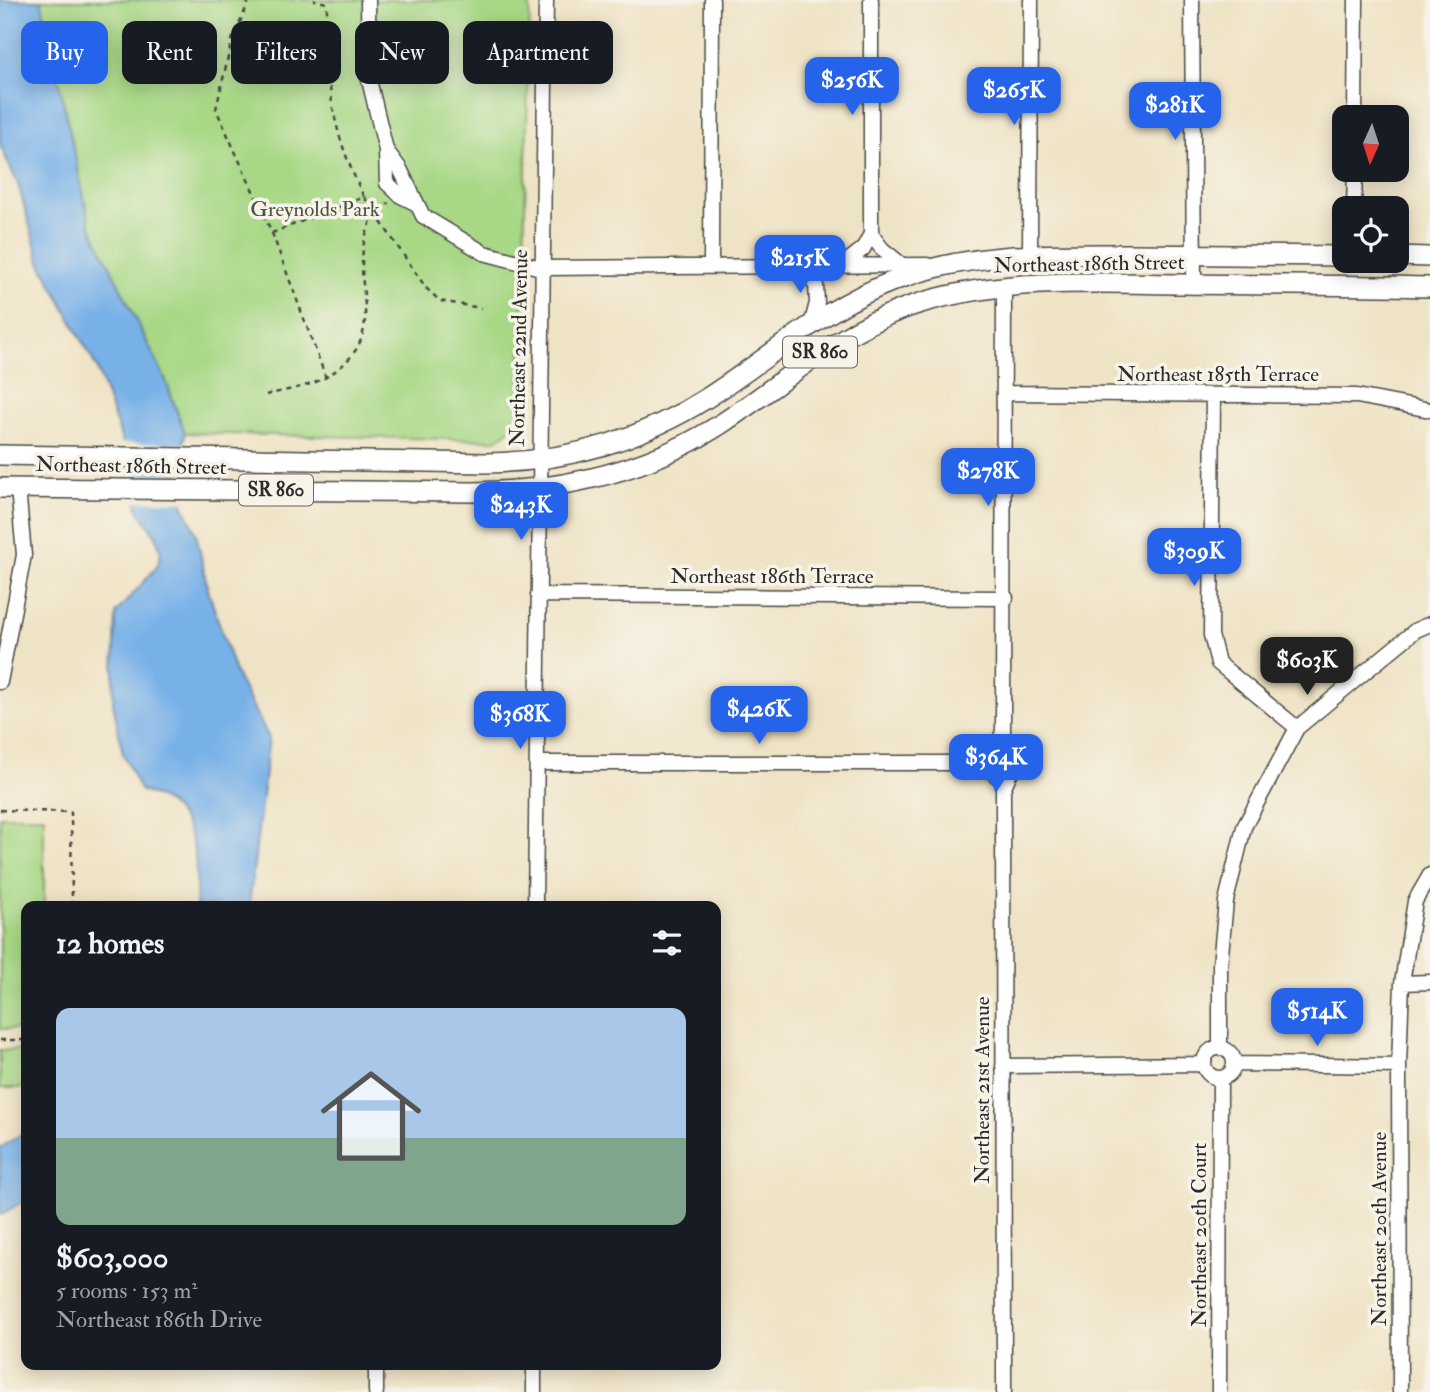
<!DOCTYPE html>
<meta charset="utf-8">
<style>
body{margin:0;font-family:"IM FELL Double Pica",serif;background:#20242c;color:#f1f3f6;height:100vh;display:flex;flex-direction:column;font-size:26px;white-space:nowrap}
*{box-sizing:border-box;margin:0}
p{font-size:23px;color:#9ea1a6}
.icon{flex:none;width:38px;height:38px;fill:none;stroke:currentColor;stroke-width:2;stroke-linecap:round;stroke-linejoin:round}
.map{position:relative;flex:1;overflow:hidden}
.side{position:absolute;left:21px;top:901px;width:700px;height:469px;display:flex;flex-direction:column;background:#171b24;border-radius:14px;box-shadow:0 4px 18px #0003}
.side>*{flex:none}
.banner{position:absolute;left:21px;top:21px;width:700px;height:63px;display:flex;gap:14px}
.needle{width:46px;rotate:183deg}
.controls{position:absolute;left:1332px;top:105px;display:grid;gap:14px}
.controls a{display:grid;place-items:center;width:77px;height:77px;border-radius:14px;background:#171b24;box-shadow:0 4px 18px #0003;font-size:35px}
.price{position:absolute;translate:-50% -60px;padding:0 16px;border-radius:14px;background:#2563eb;color:#fff;font-size:23px;line-height:46px;filter:drop-shadow(0 2px 4px #0008)}
.price::after{content:'';position:absolute;left:50%;top:42px;width:21px;height:16px;margin-left:-10px;background:inherit;clip-path:polygon(0 0,100% 0,50% 100%)}
.price.current{background:#222;color:#fff}
ul{padding:0;list-style:none}
li{display:grid;align-content:center;gap:14px;height:371px;padding:0 35px}
li+li{border-top:2px solid #363941}
li span{display:grid;place-items:center;height:217px;border-radius:14px;color:#555}
li>.icon{margin-inline-start:auto}
span .icon{width:126px;height:126px;fill:#fffc;stroke-width:1}
li b{font-size:30px}
h2{display:flex;justify-content:space-between;align-items:center;height:84px;padding:0 35px;font-size:30px}
.tag{padding:0 24px;border-radius:14px;background:#171b24;box-shadow:0 4px 18px #0003;font-size:24px;line-height:63px}
.tag.current{background:#2563eb;color:#fff}
.map>svg:first-child{display:block}
</style>
<div class="map">
<svg width="1430" height="1392" viewBox="0 0 1430 1392">
<rect width="100%" height="100%" fill="#f7f3e8"/>
<filter id="ink" filterUnits="userSpaceOnUse"><feTurbulence type="fractalNoise" baseFrequency=".0143" numOctaves="2"/><feDisplacementMap in="SourceGraphic" scale="14" xChannelSelector="R" yChannelSelector="G"/><feConvolveMatrix kernelMatrix="1 2 1 2 8 2 1 2 1" color-interpolation-filters="sRGB"/></filter>
<filter id="wash" filterUnits="userSpaceOnUse"><feTurbulence type="fractalNoise" baseFrequency=".00686" numOctaves="4" result="noise"/><feDisplacementMap in="SourceGraphic" scale="28" xChannelSelector="R" yChannelSelector="G"/><feGaussianBlur stdDeviation="1.57" result="paint"/><feColorMatrix in="noise" values="0 0 0 0 0 0 0 0 0 0 0 0 0 0 0 0 0 1.4 0 .05"/><feComposite in="paint" operator="in"/></filter>
<g filter="url(#wash)">
<rect width="100%" height="100%" fill="#efe3c5"/>
<path fill="#a8d886" stroke="#6a8258" stroke-width="2" d="M 41,0 L 530,0 L 520,421 L 496,440 L 185,433 L 165,379 L 90,225 Z
M 0,816 L 44,816 L 44,906 L 26,906 L 26,1029 L 0,1029 Z
M 0,1050 L 26,1050 L 26,1088 L 0,1088 Z"/>
<path fill="#78b1e8" stroke="#526e8a" stroke-width="2" d="M 0,0 L 41,0 L 90,225 L 165,379 L 185,433 L 178,476 L 183,504 L 196,533 L 208,590 L 235,672 L 269,738 L 249,906 L 196,906 C 197,871 199,830 169,804 C 162,798 149,794 140,790 L 123,754 L 113,703 L 116,613 L 157,567 L 161,553 L 156,536 L 138,510 L 133,472 L 97,368 L 40,262 L 18,184 L 0,145 Z
M 26,1131 L 26,1200 L 0,1215 L 0,1148 Z"/>
<path fill="#efe3c5" d="M 120,443 L 187,444 L 183,470 L 128,469 Z
M 129,475 L 182,475 L 186,502 L 133,501 Z"/>
</g>
<g filter="url(#ink)">
<g fill="none" stroke-linecap="round" stroke-linejoin="round">
<g stroke="#484742" stroke-width="17">
<path id="minor" d="M 368,0 L 369,80 L 386,150 L 400,169 L 423,216 L 484,253 L 541,268 L 927,265
M 1192,0 L 1194,284
M 1355,117 L 1356,0
M 386,150 L 387,183 L 401,196 L 417,204
M 1354,208 L 1355,170
M 871,234 L 882,249 L 902,265
M 1030,255 L 1031,0
M 711,265 L 712,0
M 796,265 L 816,285 L 817,303 L 812,322
M 841,266 L 863,249 L 871,234 L 871,0
M 1005,393 L 1357,396 L 1430,410
M 1213,395 L 1211,635 L 1218,663 L 1297,728
M 538,595 L 1006,598
M 0,682 L 24,555 L 18,488
M991 766a11 11 0 1 1 22 0a11 11 0 1 1-22 0Z
M 994,758 L 1003,731 L 1004,286
M 538,763 L 980,763 L 993,760
M 535,906 L 546,0
M 1402,983 L 1430,982
M 1220,1048 L 1220,965 L 1226,901 L 1244,827 L 1297,728 L 1416,630 L 1430,624
M1204 1063a15 15 0 1 1 30 0a15 15 0 1 1-30 0Z
M 1234,1064 L 1399,1066
M 1003,1066 L 1204,1064
M 376,1392 L 376,1365
M 534,1392 L 534,1365
M 1004,1392 L 1003,789 L 1010,773
M 1219,1392 L 1220,1078
M 1400,1392 L 1399,1066 L 1402,983 L 1415,901 L 1430,875"/>
</g>
<g stroke="#484742" stroke-width="22">
<path id="major" d="M 1396,256 L 1430,257
M 0,455 L 486,463 C 565,462 641,440 707,398 C 775,355 818,310 896,280 C 971,251 1052,254 1132,254 C 1202,255 1273,255 1344,256
M 0,488 L 473,492 C 562,491 648,472 724,422 C 785,382 837,332 908,307 C 996,277 1089,283 1181,284 C 1264,285 1347,285 1430,287"/>
</g>
<path stroke="#484742" stroke-width="2.5" stroke-dasharray="5 5" stroke-linecap="butt" d="M 247,0 L 248,4 L 232,40 L 216,109 L 272,233 L 364,197 C 328,123 327,84 327,3 L 314,0
M 364,197 L 426,288 L 440,301 L 481,308
M 272,233 L 326,378
M 266,395 C 285,390 311,387 328,376 C 389,337 354,296 364,243 C 366,233 371,222 374,212 L 389,203
M 0,810 L 71,812 L 72,906
M 0,1040 L 26,1040"/>
<use href="#minor" stroke="#fff" stroke-width="14"/>
<use href="#major" stroke="#fff" stroke-width="19"/>
</g>
</g>
<g text-anchor="middle" dominant-baseline="central" stroke-width="7" stroke-linejoin="round" paint-order="stroke">
<g fill="#f7f3e8" stroke="#686764" stroke-width="2">
<rect x="783" y="336.5" width="74" height="31" rx="5"/>
<rect x="239" y="474.5" width="74" height="31" rx="5"/>
</g>
<g font-size="19" font-weight="bold" fill="#2b2b2b">
<text x="820" y="352">SR 860</text>
<text x="276" y="490">SR 860</text>
</g>
<g font-size="21" fill="#4a5642" stroke="#f7f3e8">
<text x="315" y="209">Greynolds Park</text>
</g>
<g font-size="21" fill="#2b2b2b" stroke="#f7f3e8">
<text transform="translate(1089 264) rotate(-1)">Northeast 186th Street</text>
<text transform="translate(519 348) rotate(-89)">Northeast 22nd Avenue</text>
<text x="1218" y="374">Northeast 185th Terrace</text>
<text transform="translate(131 466) rotate(1)">Northeast 186th Street</text>
<text x="772" y="576">Northeast 186th Terrace</text>
<text transform="translate(982 1090) rotate(-90)">Northeast 21st Avenue</text>
<text transform="translate(1379 1229) rotate(-90)">Northeast 20th Avenue</text>
<text transform="translate(1199 1235) rotate(-90)">Northeast 20th Court</text>
</g>
</g>
</svg>
<div class="controls">
<a><svg class="needle" viewBox="-14 -14 28 28"><path d="M0-13l5 13h-10z" fill="#e53935"/><path d="M0 13l5-13h-10z" fill="#9ea1a6"/></svg></a>
<a><svg class="icon" aria-label="locate" viewBox="0 0 24 24"><circle cx="12" cy="12" r="6"/><path d="M12 2v4M12 18v4M2 12h4M18 12h4"/></svg></a>
</div>
<b class="price" style="left:852px;top:117px">$256K</b>
<b class="price" style="left:1014px;top:127px">$265K</b>
<b class="price" style="left:1175px;top:142px">$281K</b>
<b class="price" style="left:800px;top:295px">$215K</b>
<b class="price" style="left:988px;top:508px">$278K</b>
<b class="price" style="left:521px;top:542px">$243K</b>
<b class="price" style="left:1194px;top:588px">$309K</b>
<b class="price current" style="left:1307px;top:697px">$603K</b>
<b class="price" style="left:759px;top:746px">$426K</b>
<b class="price" style="left:520px;top:751px">$368K</b>
<b class="price" style="left:996px;top:794px">$364K</b>
<b class="price" style="left:1317px;top:1048px">$514K</b>
<div class="banner">
<a class="tag current">Buy</a>
<a class="tag">Rent</a>
<a class="tag">Filters</a>
<a class="tag">New</a>
<a class="tag">Apartment</a>
</div>
<section class="side">
<h2>12 homes<svg class="icon" aria-label="filters" viewBox="0 0 24 24"><path d="M4 7h16M4 17h16"/><circle cx="9" cy="7" r="2"/><circle cx="15" cy="17" r="2"/></svg></h2>
<ul>
<li><span style="background:linear-gradient(#a9c7e8 60%,#7fa58c 0)"><svg class="icon" aria-label="home" viewBox="0 0 24 24"><path d="M3 11l9-7 9 7M6 9v11h12V9"/></svg></span><div><b>$603,000</b><p>5 rooms · 153 m²</p><p>Northeast 186th Drive</p></div></li>
</ul>
</section>
</div>
